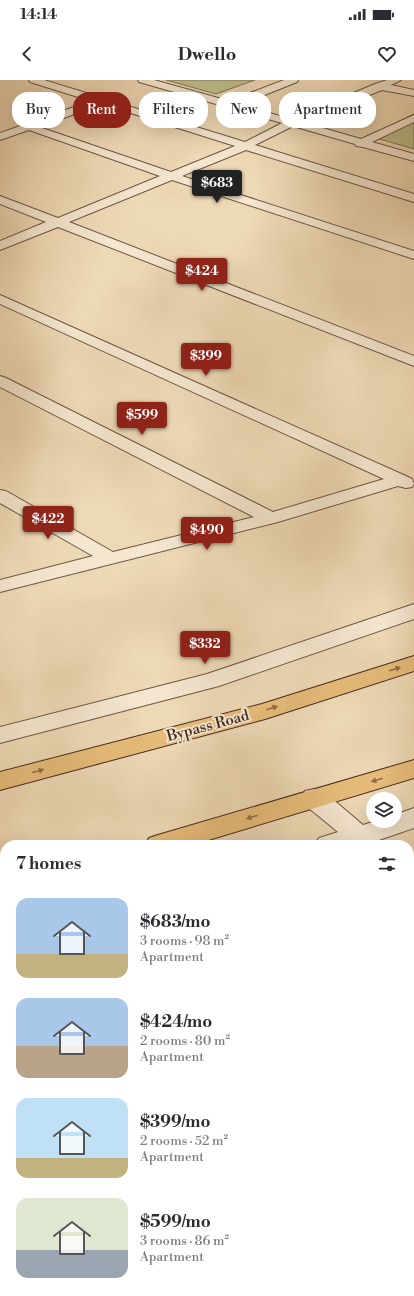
<!DOCTYPE html>
<meta charset="utf-8">
<style>
body{margin:0;font-family:"Libre Bodoni",serif;background:#f7f7f7;color:#2b2b33;height:100vh;display:flex;flex-direction:column;font-size:15px;white-space:nowrap}
*{box-sizing:border-box;margin:0}
p{font-size:13px;color:#7c7c81}
.icon{flex:none;width:22px;height:22px;fill:none;stroke:currentColor;stroke-width:2;stroke-linecap:round;stroke-linejoin:round}
.map{position:relative;flex:1;overflow:hidden}
.sheet{position:absolute;left:0px;top:760px;width:414px;height:456px;display:flex;flex-direction:column;background:#fff;border-radius:16px 16px 0 0;box-shadow:0 4px 16px #0002}
.sheet>*{flex:none}
.hud{position:absolute;left:12px;top:12px;width:390px;height:36px;display:flex;gap:8px}
.fabs{position:absolute;left:366px;top:712px;display:grid;gap:8px}
.fabs a{display:grid;place-items:center;width:36px;height:36px;border-radius:50%;background:#fff;box-shadow:0 4px 16px #0002;font-size:20px}
.price{position:absolute;translate:-50% -34px;padding:0 9px;border-radius:4px;background:#8f2418;color:#fff;font-size:13px;line-height:26px;filter:drop-shadow(0 1px 2px #0008)}
.price::after{content:'';position:absolute;left:50%;top:24px;width:12px;height:9px;margin-left:-6px;background:inherit;clip-path:polygon(0 0,100% 0,50% 100%)}
.price.active{background:#222;color:#fff}
ul{padding:0;list-style:none}
li{display:flex;align-items:center;gap:12px;height:100px;padding:0 16px}
li span{display:grid;place-items:center;flex:none;width:112px;height:80px;border-radius:12px;color:#555}
li>.icon{margin-inline-start:auto}
span .icon{width:48px;height:48px;fill:#fffc;stroke-width:1}
li b{font-size:17px}
h2{display:flex;justify-content:space-between;align-items:center;height:48px;padding:0 16px;font-size:17px}
.tag{padding:0 14px;border-radius:16px;background:#fff;box-shadow:0 4px 16px #0002;font-size:14px;line-height:36px}
.tag.active{background:#8f2418;color:#fff}
.status{display:flex;justify-content:space-between;align-items:center;height:28px;padding:0 20px;background:#fff;direction:ltr}
.status svg{height:11px;fill:currentColor}
header{display:flex;justify-content:space-between;align-items:center;height:52px;padding:0 16px;background:#fff;font-size:18px;font-weight:700}
.map>svg:first-child{display:block}
</style>
<div class="status"><b>14:14</b><svg viewBox="0 0 49 12"><path d="M0 12V9h3v3zM5 12V6h3v6zM10 12V3h3v9zM15 12V0h3v12zM26 1h20v11H26zM47 4h2v5h-2z"/></svg></div>
<header><svg class="icon" aria-label="back" viewBox="0 0 24 24"><path d="M15 5l-7 7 7 7"/></svg>Dwello<svg class="icon" aria-label="heart" viewBox="0 0 24 24"><path d="M12 20l-8-8c-3-5 5-10 8-4 3-6 11-1 8 4z"/></svg></header>
<div class="map">
<svg width="414" height="1216" viewBox="0 0 414 1216">
<rect width="100%" height="100%" fill="#eed9b5"/>
<filter id="stains"><feTurbulence type="fractalNoise" baseFrequency=".005" numOctaves="4"/><feColorMatrix values="0 0 0 0 .2 0 0 0 0 .09 0 0 0 0 .02 0 0 0 .5 -.17"/></filter>
<radialGradient id="worn" r=".72"><stop offset=".6" stop-color="#630" stop-opacity="0"/><stop offset="1" stop-color="#630" stop-opacity=".3"/></radialGradient>
<path fill="#bcbe8b" stroke="#807455" d="M 166,0 L 255,0 L 216,14 Z
M 414,34 L 414,69 L 369,56 Z"/>
<g fill="none" stroke-linecap="round" stroke-linejoin="round">
<g stroke="#6e5644" stroke-width="2">
<path id="minor" d="M 29,0 L 44,0 L 245,62 L 282,43 L 139,2 L 138,0 L 154,0 L 229,21 L 284,0 L 298,0 L 297,2 L 240,25 L 291,39 L 375,4 L 387,0 L 401,0 L 391,5 L 414,10 L 414,16 L 382,10 L 302,42 L 361,59 L 414,35 L 414,42 L 372,62 L 414,74 L 414,81 L 363,67 L 356,66 L 355,64 L 293,46 L 255,65 L 414,114 L 414,122 L 246,70 L 182,96 L 414,171 L 414,179 L 172,100 L 69,142 L 414,276 L 414,286 L 58,147 L 0,170 L 0,161 L 46,142 L 0,124 L 0,116 L 58,138 L 160,96 L 29,50 L 0,60 L 0,53 L 91,21 L 30,2 ZM 102,24 L 235,66 L 171,92 L 39,47 Z
M 0,215 L 406,396 L 412,399 L 414,404 L 412,407 L 406,408 L 398,406 L 278,442 L 0,512 L 0,500 L 93,476 L 0,423 L 0,410 L 6,411 L 113,472 L 254,437 L 0,307 L 0,296 L 6,298 L 273,432 L 384,399 L 0,224 Z
M 414,524 L 414,539 L 219,606 L 0,663 L 0,647 L 207,594 Z
M 314,709 L 323,711 L 363,745 L 376,741 L 395,741 L 395,735 L 414,728 L 414,748 L 379,760 L 380,765 L 315,765 L 319,758 L 338,752 L 305,725 L 302,718 L 305,711 Z
M 409,786 L 414,788 L 414,812 L 409,810 Z
M 5,854 L 5,878 L 0,879 L 0,855 Z
M 409,905 L 414,907 L 414,934 L 409,932 Z
M 409,1015 L 414,1017 L 414,1048 L 409,1046 Z
M 5,1098 L 5,1130 L 0,1131 L 0,1099 Z
M 116,1211 L 152,1211 L 154,1216 L 118,1216 Z"/>
</g>
<g stroke="#442a1f" stroke-width="2">
<path id="major" d="M 414,576 L 414,591 L 265,639 L 0,710 L 0,692 L 262,624 Z
M 414,680 L 414,698 L 192,765 L 145,765 L 149,758 L 158,755 Z
M 5,797 L 5,819 L 0,821 L 0,799 Z"/>
</g>
<use href="#minor" fill="#f4e6cf" fill-rule="evenodd"/>
<use href="#major" fill="#e7bc7a" fill-rule="evenodd"/>
</g>
<defs><path id="oneway-solid" d="M-6-.8H1V-3.2L6.5 0L1 3.2V.8H-6Z"/></defs>
<g fill="#8d6c48">
<use href="#oneway-solid" transform="translate(395 589) rotate(-18)"/>
<use href="#oneway-solid" transform="translate(272 628) rotate(-18)"/>
<use href="#oneway-solid" transform="translate(38 691) rotate(-15)"/>
<use href="#oneway-solid" transform="translate(377 700) rotate(164)"/>
<use href="#oneway-solid" transform="translate(252 737) rotate(163)"/>
</g>
<g text-anchor="middle" dominant-baseline="central" stroke-width="4" stroke-linejoin="round" paint-order="stroke">
<g font-size="15" fill="#442a1f" stroke="#f4e6cf">
<text transform="translate(208 646) rotate(-15)">Bypass Road</text>
</g>
</g>
<rect width="100%" height="100%" filter="url(#stains)"/>
<rect width="100%" height="100%" fill="url(#worn)"/>
</svg>
<div class="fabs">
<a><svg class="icon" aria-label="layers" viewBox="0 0 24 24"><path d="M12 4l9 5-9 5-9-5zM3 14l9 5 9-5"/></svg></a>
</div>
<b class="price active" style="left:217px;top:124px">$683</b>
<b class="price" style="left:202px;top:212px">$424</b>
<b class="price" style="left:206px;top:297px">$399</b>
<b class="price" style="left:142px;top:356px">$599</b>
<b class="price" style="left:48px;top:460px">$422</b>
<b class="price" style="left:207px;top:471px">$490</b>
<b class="price" style="left:205px;top:585px">$332</b>
<div class="hud">
<a class="tag">Buy</a>
<a class="tag active">Rent</a>
<a class="tag">Filters</a>
<a class="tag">New</a>
<a class="tag">Apartment</a>
</div>
<section class="sheet">
<h2>7 homes<svg class="icon" aria-label="filters" viewBox="0 0 24 24"><path d="M4 7h16M4 17h16"/><circle cx="9" cy="7" r="2"/><circle cx="15" cy="17" r="2"/></svg></h2>
<ul>
<li><span style="background:linear-gradient(#a9c7e8 70%,#c2b280 0)"><svg class="icon" aria-label="home" viewBox="0 0 24 24"><path d="M3 11l9-7 9 7M6 9v11h12V9"/></svg></span><div><b>$683/mo</b><p>3 rooms · 98 m²</p><p>Apartment</p></div></li>
<li><span style="background:linear-gradient(#a9c7e8 60%,#b9a48a 0)"><svg class="icon" aria-label="home" viewBox="0 0 24 24"><path d="M3 11l9-7 9 7M6 9v11h12V9"/></svg></span><div><b>$424/mo</b><p>2 rooms · 80 m²</p><p>Apartment</p></div></li>
<li><span style="background:linear-gradient(#bfe0f5 75%,#c2b280 0)"><svg class="icon" aria-label="home" viewBox="0 0 24 24"><path d="M3 11l9-7 9 7M6 9v11h12V9"/></svg></span><div><b>$399/mo</b><p>2 rooms · 52 m²</p><p>Apartment</p></div></li>
<li><span style="background:linear-gradient(#dfe7d0 65%,#9aa5b1 0)"><svg class="icon" aria-label="home" viewBox="0 0 24 24"><path d="M3 11l9-7 9 7M6 9v11h12V9"/></svg></span><div><b>$599/mo</b><p>3 rooms · 86 m²</p><p>Apartment</p></div></li>
</ul>
</section>
</div>
